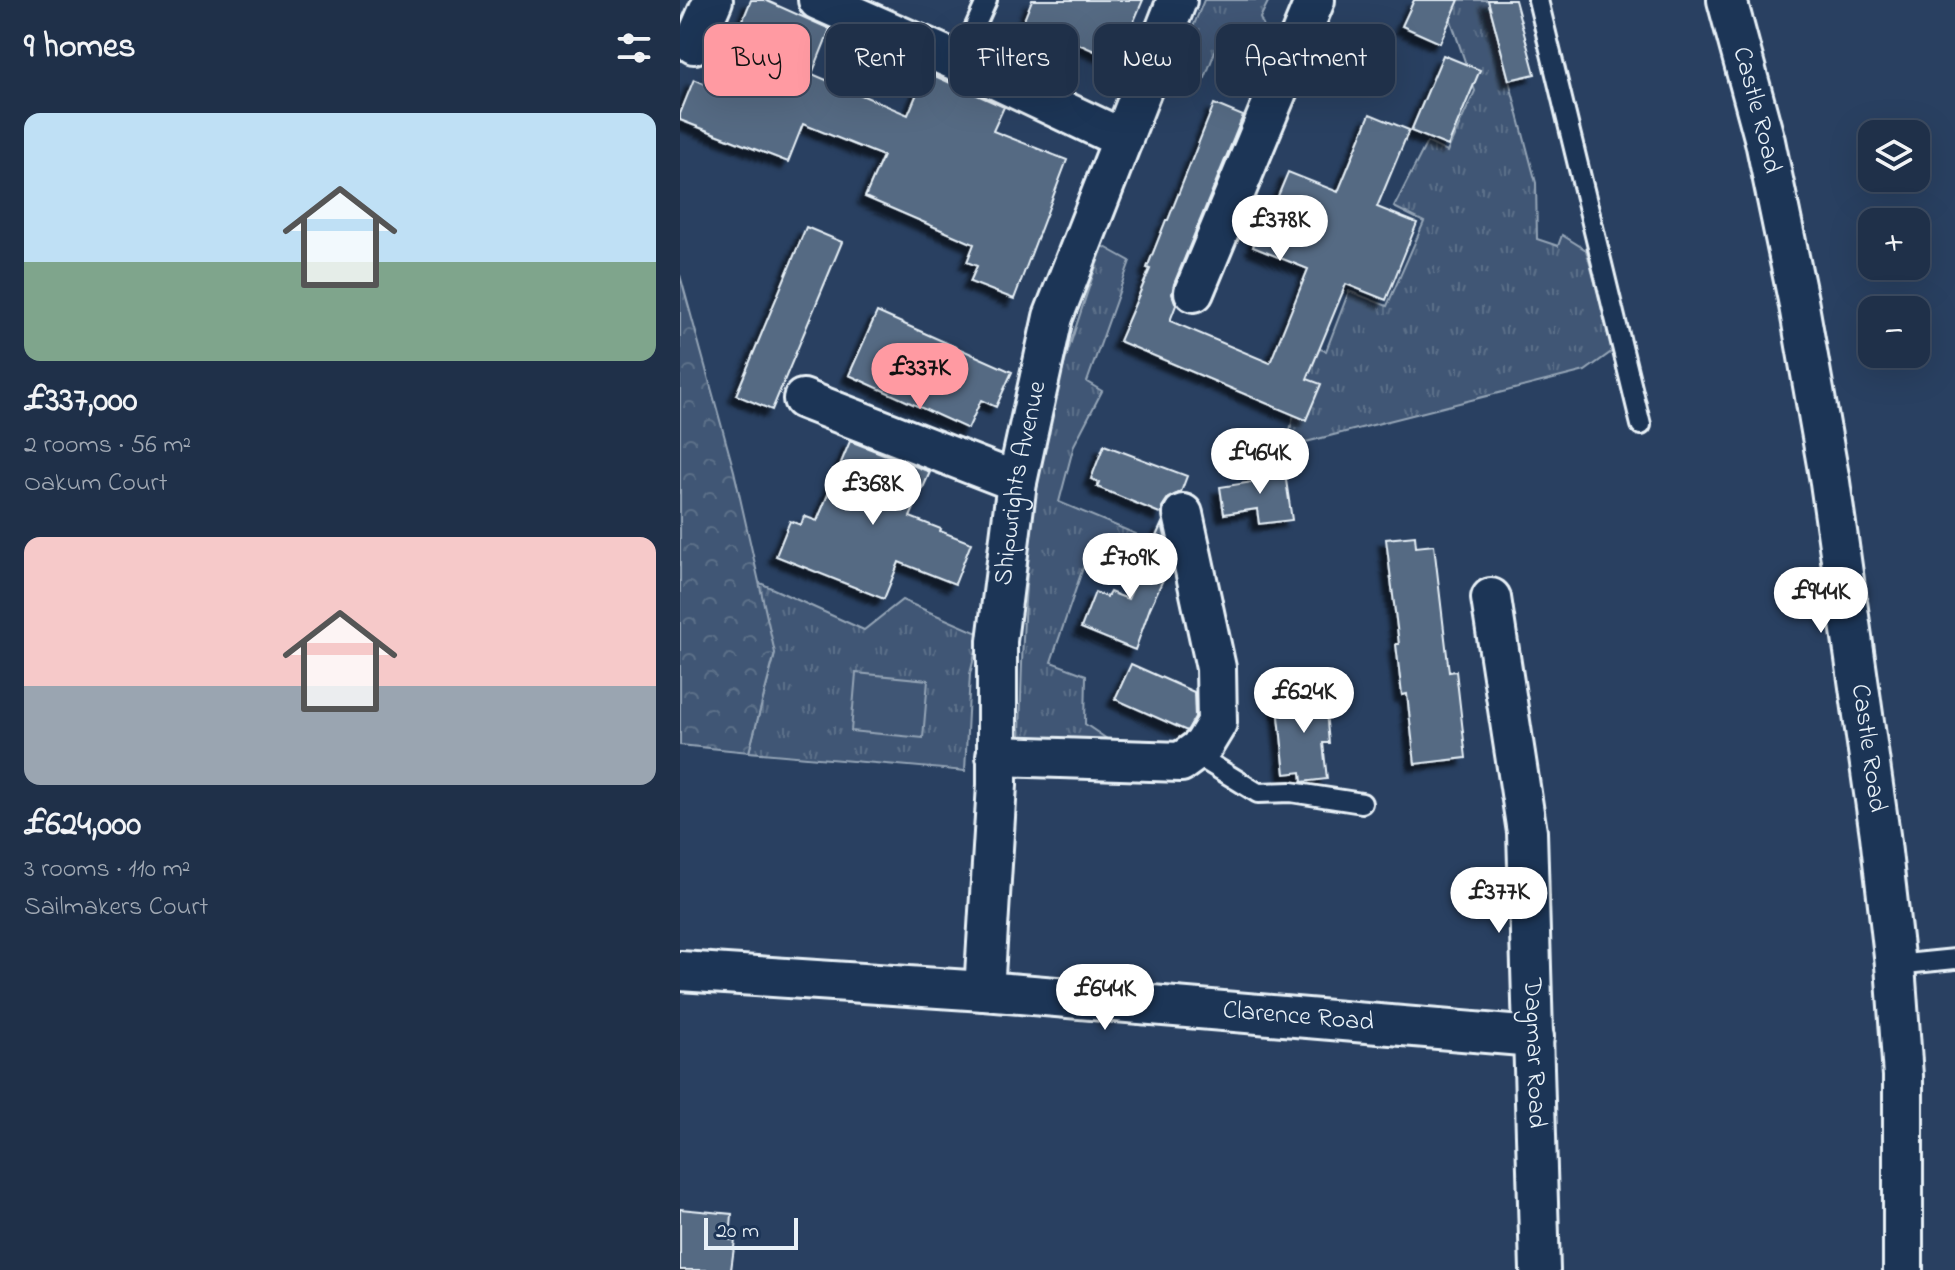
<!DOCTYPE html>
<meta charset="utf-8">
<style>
body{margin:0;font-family:"Indie Flower",sans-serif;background:#2c3c53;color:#f1f3f6;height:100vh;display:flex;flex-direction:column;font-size:30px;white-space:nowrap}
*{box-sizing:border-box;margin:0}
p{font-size:26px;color:#a1a9b4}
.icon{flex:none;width:44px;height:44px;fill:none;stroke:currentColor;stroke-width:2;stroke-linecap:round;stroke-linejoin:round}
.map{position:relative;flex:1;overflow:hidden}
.sheet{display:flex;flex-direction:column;background:#1f3049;width:680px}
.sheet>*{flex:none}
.top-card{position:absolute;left:24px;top:24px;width:760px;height:72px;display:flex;gap:16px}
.buttons{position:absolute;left:1178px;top:120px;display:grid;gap:16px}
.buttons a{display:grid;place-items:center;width:72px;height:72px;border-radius:16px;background:#1f3049;box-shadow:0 8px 32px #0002,0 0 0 2px #3c4b61;font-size:40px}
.scale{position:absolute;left:24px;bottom:20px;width:94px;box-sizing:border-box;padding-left:8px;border:4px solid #e8f1f8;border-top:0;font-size:22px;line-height:28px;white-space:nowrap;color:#e8f1f8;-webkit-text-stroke:6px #1d3557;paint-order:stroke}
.price{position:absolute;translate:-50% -68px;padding:0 18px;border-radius:28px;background:#fff;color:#222;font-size:26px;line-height:52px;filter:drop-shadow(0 2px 4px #0008)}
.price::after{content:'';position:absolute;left:50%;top:48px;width:24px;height:18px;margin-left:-12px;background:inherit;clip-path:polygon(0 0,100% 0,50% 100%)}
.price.on{background:#ff9aa2;color:#111}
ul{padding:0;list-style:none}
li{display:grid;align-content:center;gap:16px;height:424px;padding:0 24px}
li span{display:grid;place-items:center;height:248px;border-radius:16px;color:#555}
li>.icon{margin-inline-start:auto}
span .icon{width:144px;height:144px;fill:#fffc;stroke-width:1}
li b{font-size:34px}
h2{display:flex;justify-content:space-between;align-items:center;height:96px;padding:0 24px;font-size:34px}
.tag{padding:0 28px;border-radius:16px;background:#1f3049;box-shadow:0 8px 32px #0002,0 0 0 2px #3c4b61;font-size:28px;line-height:72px}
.tag.on{background:#ff9aa2;color:#111}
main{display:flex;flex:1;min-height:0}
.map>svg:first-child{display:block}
</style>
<main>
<section class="sheet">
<h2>9 homes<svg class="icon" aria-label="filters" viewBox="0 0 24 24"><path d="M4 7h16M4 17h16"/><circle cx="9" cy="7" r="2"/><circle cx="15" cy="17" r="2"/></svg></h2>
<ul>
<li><span style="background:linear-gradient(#bfe0f5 60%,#7fa58c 0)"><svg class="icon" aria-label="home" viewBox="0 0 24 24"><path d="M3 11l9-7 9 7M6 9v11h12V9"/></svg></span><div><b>£337,000</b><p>2 rooms · 56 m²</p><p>Oakum Court</p></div></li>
<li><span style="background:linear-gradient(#f6c9c9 60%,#9aa5b1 0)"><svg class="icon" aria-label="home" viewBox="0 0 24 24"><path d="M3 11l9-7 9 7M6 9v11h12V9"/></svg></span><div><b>£624,000</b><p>3 rooms · 110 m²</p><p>Sailmakers Court</p></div></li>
</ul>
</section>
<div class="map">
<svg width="1275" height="1270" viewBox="0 0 1275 1270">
<defs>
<pattern id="grass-tufts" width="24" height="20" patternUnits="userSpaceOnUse" patternTransform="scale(2)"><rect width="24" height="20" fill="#415774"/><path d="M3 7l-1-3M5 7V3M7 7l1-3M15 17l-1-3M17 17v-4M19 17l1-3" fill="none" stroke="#5c7089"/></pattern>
<pattern id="park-crowns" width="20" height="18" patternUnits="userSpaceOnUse" patternTransform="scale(2)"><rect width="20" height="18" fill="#415774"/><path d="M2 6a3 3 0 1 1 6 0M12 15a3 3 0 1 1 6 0" fill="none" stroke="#5c7089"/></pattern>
<filter id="shadow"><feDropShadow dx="-7" dy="7" stdDeviation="2" flood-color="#0009"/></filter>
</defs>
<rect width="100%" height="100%" fill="#294061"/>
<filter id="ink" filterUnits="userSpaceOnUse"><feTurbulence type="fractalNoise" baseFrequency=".0125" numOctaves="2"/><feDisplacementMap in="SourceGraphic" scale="16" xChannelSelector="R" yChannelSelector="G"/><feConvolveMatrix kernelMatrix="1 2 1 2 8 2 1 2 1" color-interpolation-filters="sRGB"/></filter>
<g filter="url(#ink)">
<path fill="url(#grass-tufts)" stroke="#94a4b6" stroke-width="2" d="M 524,0 L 589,0 L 580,18 L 593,50 L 543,30 L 525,78 L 497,67 Z
M 764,0 L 808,0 L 856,183 L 857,239 L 878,246 L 882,235 L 906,250 L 934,350 L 905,371 L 606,447 L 624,372 L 637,348 L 646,351 L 669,291 L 707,306 L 744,222 L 714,207 L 747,142 L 767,152 L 795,91 Z
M 423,246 L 450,261 L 407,382 L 422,391 L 394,445 L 379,502 L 456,534 L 444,563 L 408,553 L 371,662 L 406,675 L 405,724 L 430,741 L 429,749 L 340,736 C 342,641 345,545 363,451 C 376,381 400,314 423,246 Z
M 78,582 L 184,630 L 222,600 L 300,634 L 290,674 L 285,771 L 69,752 L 95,654 L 90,650 Z"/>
<path fill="url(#park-crowns)" stroke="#94a4b6" stroke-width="2" d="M 0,275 L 54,471 L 95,653 L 69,752 L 0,745 Z"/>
<path fill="#415774" stroke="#94a4b6" stroke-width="2" d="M 176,673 L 248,680 L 243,738 L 171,731 Z"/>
<path fill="#556a83" stroke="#e8f1f8" stroke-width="2" filter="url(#shadow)" d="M 71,0 L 85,0 L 150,29 L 132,74 L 228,115 L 246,72 L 324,107 L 313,131 L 387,160 L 334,299 L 290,282 L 297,266 L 287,262 L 294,244 L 185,197 L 203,156 L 123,124 L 108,162 L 0,120 L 0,114 L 14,79 L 25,84 L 28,75 L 39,79 Z
M 352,0 L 463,0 L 437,61 L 344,20 Z
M 734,0 L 779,0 L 760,43 L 722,26 Z
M 808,0 L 835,0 L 855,74 L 829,80 Z
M 763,55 L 800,70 L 768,146 L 731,131 Z
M 534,104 L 563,116 L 494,284 L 492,294 L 496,305 L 490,321 L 590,363 L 628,269 L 573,247 L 582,223 L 586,225 L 608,172 L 658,192 L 690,114 L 729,130 L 697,207 L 737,223 L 706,300 L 666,284 L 627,379 L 641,384 L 626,420 L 439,341 L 470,269 L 467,268 L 486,220 L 488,220 Z
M 126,227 L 162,242 L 92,410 L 56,395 Z
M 197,312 L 332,372 L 316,407 L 301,400 L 288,429 L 169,375 Z
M 170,441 L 250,472 L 230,517 L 261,529 L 260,531 L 291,543 L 275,584 L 219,562 L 204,599 L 96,556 L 110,521 L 121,525 L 124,516 L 137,521 Z
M 424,445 L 507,476 L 501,492 L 488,498 L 482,507 L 482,514 L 417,487 L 419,482 L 411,479 Z
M 604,467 L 612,520 L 579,524 L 577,509 L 544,514 L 540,487 L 573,482 L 572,471 Z
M 482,523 L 491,562 L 470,608 L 455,650 L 401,628 L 415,592 L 427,597 L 430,592 L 448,599 Z
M 735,536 L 736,547 L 754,545 L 769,672 L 776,671 L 786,758 L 735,764 L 727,694 L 722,695 L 716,644 L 719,644 L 706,539 Z
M 451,664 L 514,692 L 515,717 L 507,731 L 435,699 Z
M 644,692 L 649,743 L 643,743 L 647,779 L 622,782 L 621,772 L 605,774 L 597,697 Z
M 0,1209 L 52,1214 L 50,1240 L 55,1240 L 51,1270 L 0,1270 Z"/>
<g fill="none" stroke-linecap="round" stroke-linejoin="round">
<g stroke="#e8f1f8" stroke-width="24">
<path id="service" d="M 858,0 L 961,425
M 279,62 L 307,0
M 513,753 L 578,793 L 611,792 L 682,803
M 1215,965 L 1275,959"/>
</g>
<g stroke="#e8f1f8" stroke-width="44">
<g id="minor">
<path d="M 138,0 L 279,62 L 443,139"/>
<path id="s1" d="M 1047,0 L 1085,141 L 1118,300 L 1150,482 L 1200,835 L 1215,965 L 1223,1076 L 1223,1270"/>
<path d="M 14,44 L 33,0"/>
<path d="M 514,292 L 635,0"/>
<path d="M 123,399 L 337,482"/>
<path id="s2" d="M 811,598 L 847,832 L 860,1270"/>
<path d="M 316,756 L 501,762 L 523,746 L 537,723 L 536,668 L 503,514"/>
<path id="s3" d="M 0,971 L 304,991 L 854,1037"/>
<path id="s4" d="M 304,991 L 317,785 L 317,641 L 337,482 L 373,317 L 497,0"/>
</g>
</g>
<use href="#service" stroke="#1d3557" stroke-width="18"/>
<use href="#minor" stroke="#1d3557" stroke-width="38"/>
</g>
</g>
<g text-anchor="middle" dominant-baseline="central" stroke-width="6" stroke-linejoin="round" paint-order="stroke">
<g font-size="26" fill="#e8f1f8" stroke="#1d3557">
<text stroke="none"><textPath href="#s1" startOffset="114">Castle Road</textPath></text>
<text stroke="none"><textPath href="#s4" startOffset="510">Shipwrights Avenue</textPath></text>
<text stroke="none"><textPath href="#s1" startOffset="762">Castle Road</textPath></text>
<text stroke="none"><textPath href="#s3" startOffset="620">Clarence Road</textPath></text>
<text stroke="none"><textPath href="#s2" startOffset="458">Dagmar Road</textPath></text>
</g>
</g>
</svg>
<div class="buttons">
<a><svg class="icon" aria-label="layers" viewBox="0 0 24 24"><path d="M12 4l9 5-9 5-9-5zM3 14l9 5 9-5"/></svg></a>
<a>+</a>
<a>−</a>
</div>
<div class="scale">20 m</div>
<b class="price" style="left:600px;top:263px">£378K</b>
<b class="price on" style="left:240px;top:411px">£337K</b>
<b class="price" style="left:580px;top:496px">£464K</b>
<b class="price" style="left:193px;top:527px">£368K</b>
<b class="price" style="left:450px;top:601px">£709K</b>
<b class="price" style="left:1141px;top:635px">£944K</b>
<b class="price" style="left:624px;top:735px">£624K</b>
<b class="price" style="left:819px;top:935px">£377K</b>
<b class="price" style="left:425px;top:1032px">£644K</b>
<div class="top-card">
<a class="tag on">Buy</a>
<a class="tag">Rent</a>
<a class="tag">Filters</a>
<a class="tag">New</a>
<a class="tag">Apartment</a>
</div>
</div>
</main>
